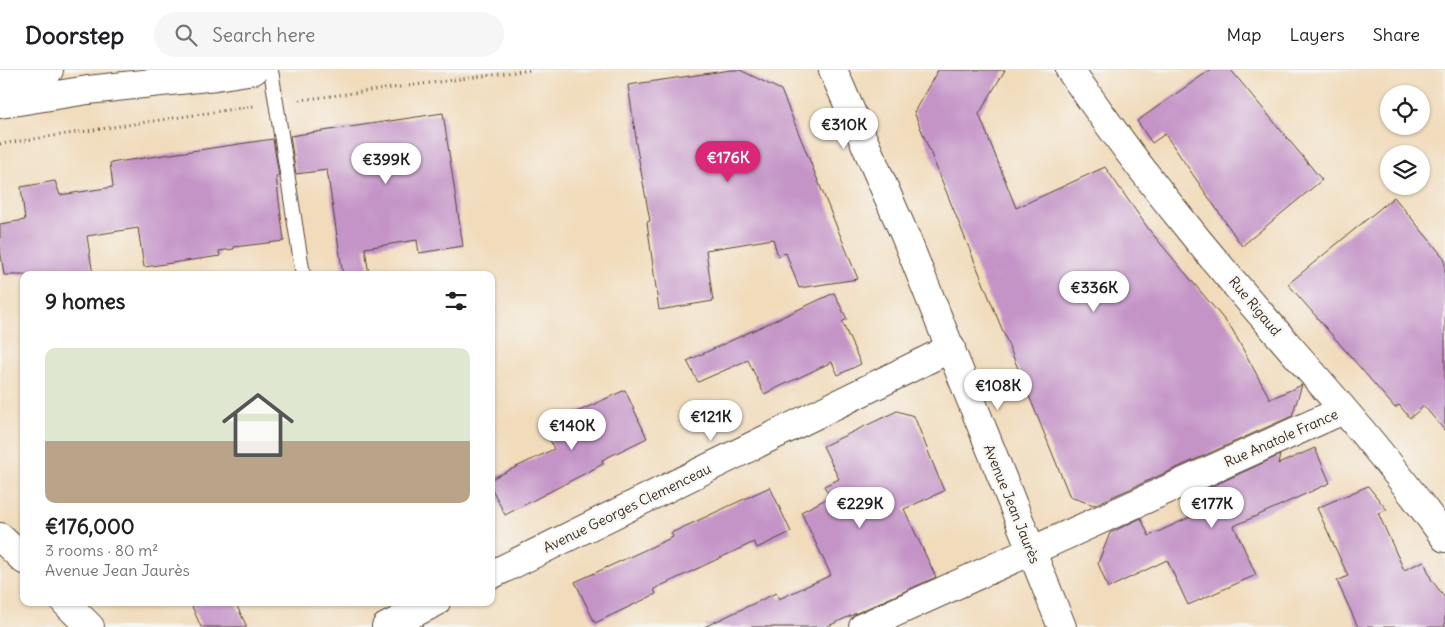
<!DOCTYPE html>
<meta charset="utf-8">
<style>
body{margin:0;font-family:Delius,sans-serif;background:#f6f6f6;color:#202124;height:100vh;display:flex;flex-direction:column;font-size:19px;white-space:nowrap}
*{box-sizing:border-box;margin:0}
p{font-size:16px;color:#757577}
.icon{flex:none;width:28px;height:28px;fill:none;stroke:currentColor;stroke-width:2;stroke-linecap:round;stroke-linejoin:round}
.map{position:relative;flex:1;overflow:hidden}
.drawer{position:absolute;left:20px;top:201px;width:475px;height:335px;display:flex;flex-direction:column;background:#fff;border-radius:10px;box-shadow:0 1px 4px #0004}
.drawer>*{flex:none}
.controls{position:absolute;left:1380px;top:15px;display:grid;gap:10px}
.controls a{display:grid;place-items:center;width:50px;height:50px;border-radius:50%;background:#fff;box-shadow:0 1px 4px #0004;font-size:25px}
.price{position:absolute;translate:-50% -42px;padding:0 11px;border-radius:18px;background:#fff;color:#222;font-size:16px;line-height:32px;filter:drop-shadow(0 1px 2px #0008)}
.price::after{content:'';position:absolute;left:50%;top:30px;width:15px;height:11px;margin-left:-8px;background:inherit;clip-path:polygon(0 0,100% 0,50% 100%)}
.price.on{background:#db2777;color:#fff}
ul{padding:0;list-style:none}
li{display:grid;align-content:center;gap:10px;height:265px;padding:0 25px}
li+li{border-top:1px solid #e0e0e0}
li span{display:grid;place-items:center;height:155px;border-radius:10px;color:#555}
li>.icon{margin-inline-start:auto}
span .icon{width:90px;height:90px;fill:#fffc;stroke-width:1}
li b{font-size:21px}
h2{display:flex;justify-content:space-between;align-items:center;height:60px;padding:0 25px;font-size:21px}
header{display:flex;align-items:center;gap:30px;box-sizing:border-box;height:70px;padding:0 25px;background:#fff;border-bottom:1px solid #e0e0e0}
header strong{font-size:24px}
nav{display:flex;gap:28px;margin-inline-start:auto;font-size:18px}
.search{width:350px;height:45px;background:#f6f6f6;display:flex;align-items:center;gap:12px;box-sizing:border-box;padding:0 18px;border-radius:28px;color:#757577;font-size:19px}
.map>svg:first-child{display:block}
</style>
<header>
<strong>Doorstep</strong>
<div class="search"><svg class="icon" aria-label="search" viewBox="0 0 24 24"><circle cx="10" cy="10" r="6"/><path d="M15 15l6 6"/></svg>Search here</div>
<nav><a>Map</a><a>Layers</a><a>Share</a></nav>
</header>
<div class="map">
<svg width="1445" height="557" viewBox="0 0 1445 557">
<rect width="100%" height="100%" fill="#f6f6f2"/>
<filter id="ink" filterUnits="userSpaceOnUse"><feTurbulence type="fractalNoise" baseFrequency=".02" numOctaves="2"/><feDisplacementMap in="SourceGraphic" scale="10" xChannelSelector="R" yChannelSelector="G"/><feConvolveMatrix kernelMatrix="1 2 1 2 8 2 1 2 1" color-interpolation-filters="sRGB"/></filter>
<filter id="wash" filterUnits="userSpaceOnUse"><feTurbulence type="fractalNoise" baseFrequency=".0096" numOctaves="4" result="noise"/><feDisplacementMap in="SourceGraphic" scale="20" xChannelSelector="R" yChannelSelector="G"/><feGaussianBlur stdDeviation="1.12" result="paint"/><feColorMatrix in="noise" values="0 0 0 0 0 0 0 0 0 0 0 0 0 0 0 0 0 1.4 0 .05"/><feComposite in="paint" operator="in"/></filter>
<g filter="url(#wash)">
<rect width="100%" height="100%" fill="#f1dbbb"/>
<g id="blocks">
<path fill="#c494c7" d="M 731,0 L 740,0 L 781,20 L 858,209 L 799,218 L 786,183 L 778,186 L 773,169 L 706,180 L 713,231 L 659,240 L 647,152 L 650,151 L 635,68 L 636,68 L 628,15 Z
M 938,0 L 1005,0 L 979,44 L 1016,138 L 1105,97 L 1150,161 L 1232,259 L 1270,329 L 1302,315 L 1292,346 L 1094,435 L 1070,427 L 914,42 Z
M 1210,0 L 1231,0 L 1322,110 L 1242,176 L 1165,64 L 1152,73 L 1137,51 Z
M 443,43 L 463,176 L 419,183 L 417,170 L 365,178 L 369,205 L 343,205 L 327,100 L 296,104 L 290,66 Z
M 273,69 L 279,106 L 276,106 L 284,171 L 234,177 L 234,179 L 219,181 L 220,186 L 144,197 L 138,158 L 87,166 L 93,205 L 4,205 L 0,177 L 0,154 L 25,150 L 21,117 L 55,111 L 60,125 L 113,117 L 110,93 Z
M 1394,127 L 1445,189 L 1445,361 L 1424,336 L 1410,348 L 1399,335 L 1395,338 L 1288,214 Z
M 834,223 L 847,249 L 842,252 L 861,294 L 838,305 L 832,292 L 764,324 L 748,290 L 698,312 L 687,291 Z
M 625,320 L 647,368 L 602,390 L 603,394 L 505,445 L 491,417 L 491,409 L 554,379 L 544,357 Z
M 897,341 L 914,346 L 944,421 L 904,439 L 936,507 L 826,557 L 704,557 L 776,523 L 779,529 L 831,505 L 801,442 L 830,427 L 824,416 L 839,409 L 823,376 Z
M 1315,378 L 1330,413 L 1234,456 L 1256,505 L 1188,535 L 1167,490 L 1108,518 L 1098,493 L 1110,463 L 1141,448 L 1149,466 L 1199,443 L 1191,426 L 1280,385 L 1278,394 Z
M 1368,416 L 1387,440 L 1378,443 L 1404,500 L 1424,491 L 1431,509 L 1445,528 L 1445,557 L 1358,557 L 1337,511 L 1348,506 L 1317,438 Z
M 770,417 L 791,462 L 757,478 L 754,472 L 654,519 L 656,524 L 595,553 L 575,512 L 673,467 L 671,463 Z
M 190,532 L 235,532 L 247,557 L 201,557 Z"/>
</g>
</g>
<g filter="url(#ink)">
<use href="#blocks" fill-opacity="0" stroke="#564536" stroke-width="1"/>
<g fill="none" stroke-linecap="round" stroke-linejoin="round">
<g stroke="#564536" stroke-width="16">
<path id="lane" d="M 271,0 L 303,205"/>
</g>
<g stroke="#564536" stroke-width="30">
<path id="street" d="M 1070,0 C 1110,58 1152,114 1197,169 C 1279,269 1370,362 1445,468
M 491,505 L 951,278
M 386,557 L 436,532
M 863,557 L 1343,340"/>
</g>
<g stroke="#564536" stroke-width="30">
<path id="secondary" d="M 833,0 L 906,168 L 1062,557
M 0,467 L 24,490
M 65,532 L 90,557"/>
</g>
<g stroke="#564536" stroke-width="30">
<path id="primary" d="M 0,7 L 49,0
M 0,34 L 88,20 L 216,6 L 254,0"/>
</g>
<path stroke="#564536" stroke-width="3" stroke-dasharray="1 4" stroke-linecap="butt" d="M 300,30 L 530,0
M 0,74 L 254,36"/>
<use href="#lane" stroke="#fff" stroke-width="14"/>
<use href="#street" stroke="#fff" stroke-width="28"/>
<use href="#secondary" stroke="#fff" stroke-width="28"/>
<use href="#primary" stroke="#fff" stroke-width="28"/>
</g>
</g>
<g text-anchor="middle" dominant-baseline="central" stroke-width="5" stroke-linejoin="round" paint-order="stroke">
<g font-size="14" fill="#3b2a1e" stroke="#f6f6f2">
<text transform="translate(1255 236) rotate(50)">Rue Rigaud</text>
<text transform="translate(1281 368) rotate(-24)">Rue Anatole France</text>
<text transform="translate(1012 434) rotate(68)">Avenue Jean Jaurès</text>
<text transform="translate(627 438) rotate(-26)">Avenue Georges Clemenceau</text>
</g>
</g>
</svg>
<div class="controls">
<a><svg class="icon" aria-label="locate" viewBox="0 0 24 24"><circle cx="12" cy="12" r="6"/><path d="M12 2v4M12 18v4M2 12h4M18 12h4"/></svg></a>
<a><svg class="icon" aria-label="layers" viewBox="0 0 24 24"><path d="M12 4l9 5-9 5-9-5zM3 14l9 5 9-5"/></svg></a>
</div>
<b class="price" style="left:844px;top:80px">€310K</b>
<b class="price on" style="left:728px;top:113px">€176K</b>
<b class="price" style="left:386px;top:115px">€399K</b>
<b class="price" style="left:1094px;top:243px">€336K</b>
<b class="price" style="left:998px;top:341px">€108K</b>
<b class="price" style="left:711px;top:372px">€121K</b>
<b class="price" style="left:572px;top:381px">€140K</b>
<b class="price" style="left:860px;top:459px">€229K</b>
<b class="price" style="left:1212px;top:459px">€177K</b>
<section class="drawer">
<h2>9 homes<svg class="icon" aria-label="filters" viewBox="0 0 24 24"><path d="M4 7h16M4 17h16"/><circle cx="9" cy="7" r="2"/><circle cx="15" cy="17" r="2"/></svg></h2>
<ul>
<li><span style="background:linear-gradient(#dfe7d0 60%,#b9a48a 0)"><svg class="icon" aria-label="home" viewBox="0 0 24 24"><path d="M3 11l9-7 9 7M6 9v11h12V9"/></svg></span><div><b>€176,000</b><p>3 rooms · 80 m²</p><p>Avenue Jean Jaurès</p></div></li>
</ul>
</section>
</div>
